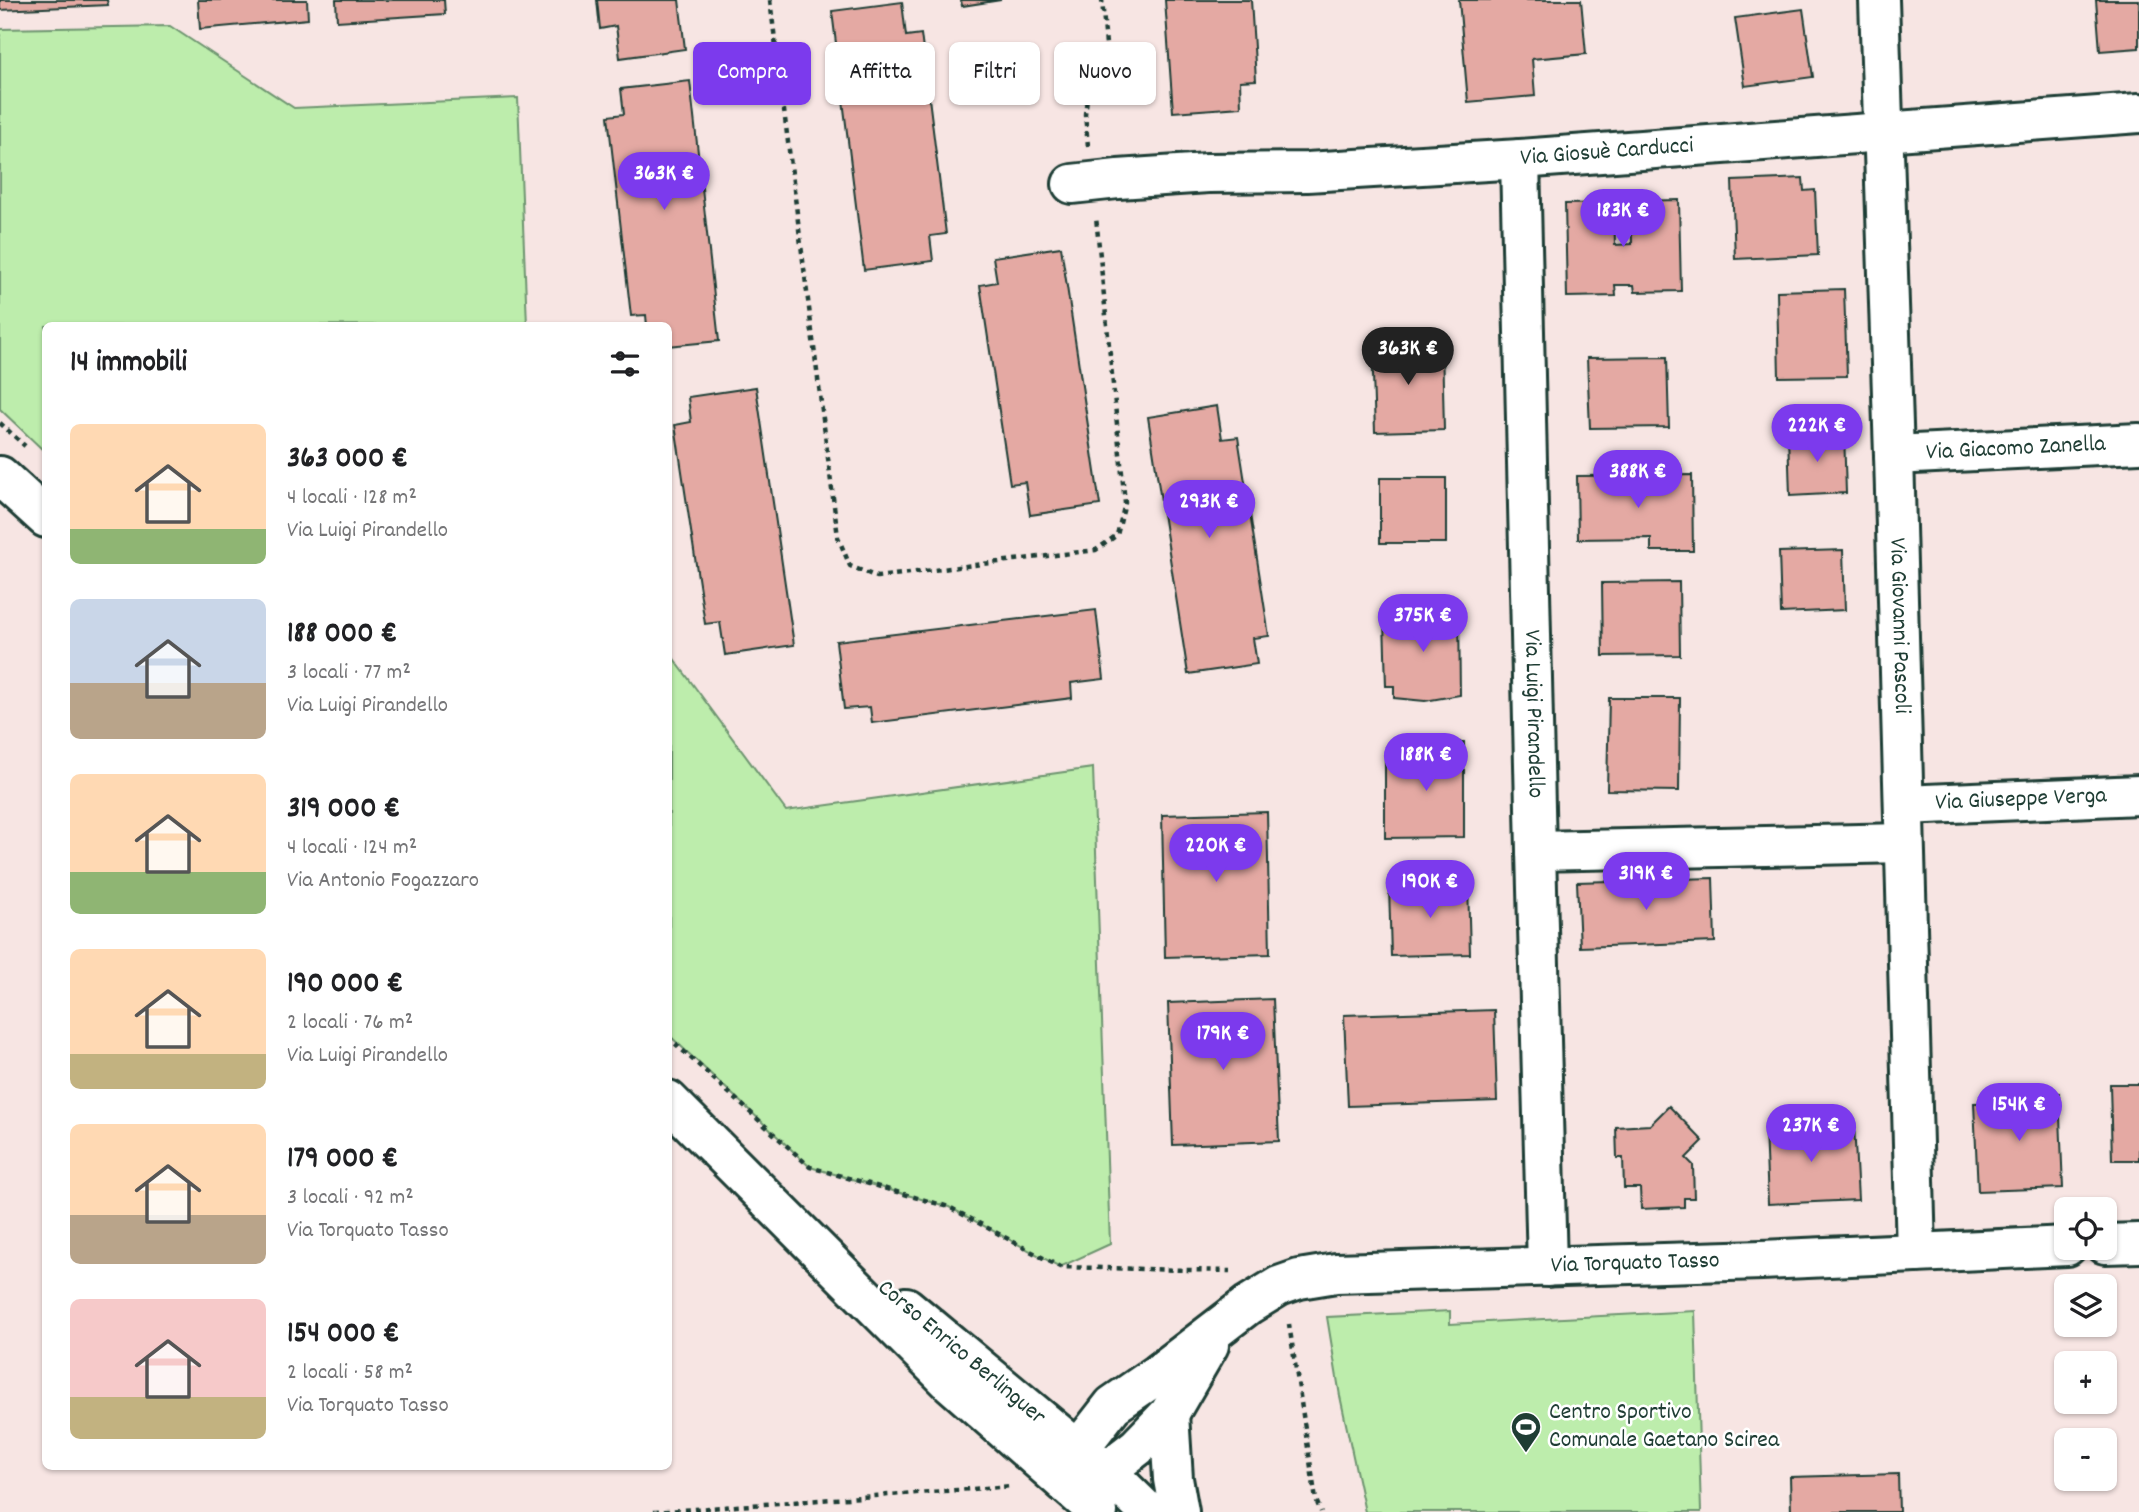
<!DOCTYPE html>
<html lang="it">
<meta charset="utf-8">
<style>
body{margin:0;font-family:Dekko,sans-serif;background:#f2f2f2;color:#202124;height:100vh;display:flex;flex-direction:column;font-size:26px;white-space:nowrap}
*{box-sizing:border-box;margin:0}
p{font-size:23px;color:#757577}
.icon{flex:none;width:38px;height:38px;fill:none;stroke:currentColor;stroke-width:2;stroke-linecap:round;stroke-linejoin:round}
.map{position:relative;flex:1;overflow:hidden}
.sheet{position:absolute;left:42px;top:322px;width:630px;height:1148px;display:flex;flex-direction:column;background:#fff;border-radius:10px;box-shadow:0 2px 5px #0004}
.sheet>*{flex:none}
.hud{position:absolute;left:693px;top:42px;width:665px;height:63px;display:flex;gap:14px}
.buttons{position:absolute;left:2054px;top:1197px;display:grid;gap:14px}
.buttons a{display:grid;place-items:center;width:63px;height:63px;border-radius:10px;background:#fff;box-shadow:0 2px 5px #0004;font-size:35px}
.price{position:absolute;translate:-50% -60px;padding:0 16px;border-radius:24px;background:#7c3aed;color:#fff;font-size:23px;line-height:46px;filter:drop-shadow(0 2px 4px #0008)}
.price::after{content:'';position:absolute;left:50%;top:42px;width:21px;height:16px;margin-left:-10px;background:inherit;clip-path:polygon(0 0,100% 0,50% 100%)}
.price.active{background:#222;color:#fff}
ul{padding:0;list-style:none}
li{display:flex;align-items:center;gap:21px;height:175px;padding:0 28px}
li span{display:grid;place-items:center;flex:none;width:196px;height:140px;border-radius:10px;color:#555}
li>.icon{margin-inline-start:auto}
span .icon{width:84px;height:84px;fill:#fffc;stroke-width:1}
li b{font-size:30px}
h2{display:flex;justify-content:space-between;align-items:center;height:84px;padding:0 28px;font-size:30px}
.chip{padding:0 24px;border-radius:10px;background:#fff;box-shadow:0 2px 5px #0004;font-size:24px;line-height:63px}
.chip.active{background:#7c3aed;color:#fff}
.map>svg:first-child{display:block}
</style>
<div class="map">
<svg width="2139" height="1512" viewBox="0 0 2139 1512">
<rect width="100%" height="100%" fill="#f7e5e3"/>
<filter id="ink" filterUnits="userSpaceOnUse"><feTurbulence type="fractalNoise" baseFrequency=".0143" numOctaves="2"/><feDisplacementMap in="SourceGraphic" scale="14" xChannelSelector="R" yChannelSelector="G"/><feConvolveMatrix kernelMatrix="1 2 1 2 8 2 1 2 1" color-interpolation-filters="sRGB"/></filter>
<g filter="url(#ink)">
<path fill="#bdedac" stroke="#6e9570" stroke-width="2" d="M 170,26 L 294,108 L 518,98 L 527,325 L 46,326 L 45,452 L 0,409 L 0,29 Z
M 669,652 L 786,811 L 1093,768 L 1110,1244 L 1060,1267 L 949,1207 L 810,1167 L 669,1035 Z
M 1450,1311 L 1450,1324 L 1695,1311 L 1701,1512 L 1365,1512 L 1340,1396 L 1327,1317 Z"/>
<path fill="#e4a9a3" stroke="#1f3d34" stroke-width="2" d="M 0,0 L 107,0 L 108,5 L 0,10 Z
M 198,0 L 307,0 L 308,19 L 200,29 Z
M 336,0 L 444,0 L 445,14 L 337,21 Z
M 597,0 L 679,0 L 685,49 L 620,58 L 616,26 L 600,29 Z
M 961,0 L 1001,0 L 962,6 Z
M 1165,0 L 1251,0 L 1256,80 L 1240,81 L 1241,107 L 1173,112 Z
M 1459,0 L 1581,0 L 1586,54 L 1532,59 L 1535,96 L 1468,102 Z
M 2096,0 L 2139,0 L 2139,48 L 2100,51 Z
M 902,2 L 906,36 L 921,34 L 946,234 L 930,236 L 933,261 L 864,270 L 832,11 Z
M 1803,9 L 1813,77 L 1745,86 L 1735,18 Z
M 690,81 L 719,341 L 668,346 L 668,326 L 647,326 L 646,315 L 631,316 L 608,116 L 624,114 L 621,89 Z
M 1803,178 L 1804,191 L 1815,190 L 1818,255 L 1735,259 L 1732,181 Z
M 1679,200 L 1681,291 L 1635,292 L 1634,285 L 1615,285 L 1616,296 L 1567,297 L 1565,204 L 1614,203 L 1615,245 L 1632,244 L 1631,201 Z
M 1061,247 L 1100,505 L 1030,515 L 1025,482 L 1010,484 L 980,285 L 997,282 L 993,257 Z
M 1844,289 L 1847,376 L 1779,377 L 1777,291 Z
M 1442,343 L 1444,430 L 1375,432 L 1372,345 Z
M 1667,357 L 1669,427 L 1590,428 L 1587,358 Z
M 756,387 L 794,645 L 725,655 L 720,622 L 705,624 L 675,425 L 691,422 L 688,397 Z
M 1217,406 L 1222,439 L 1238,437 L 1269,636 L 1253,638 L 1257,664 L 1188,674 L 1148,417 Z
M 1844,433 L 1846,493 L 1790,496 L 1788,434 Z
M 1692,475 L 1693,551 L 1651,551 L 1651,538 L 1578,539 L 1577,476 Z
M 1380,478 L 1446,478 L 1446,543 L 1380,543 Z
M 1843,550 L 1845,610 L 1781,613 L 1779,552 Z
M 1679,582 L 1680,655 L 1603,656 L 1602,583 Z
M 1421,608 L 1459,610 L 1460,695 L 1425,701 L 1394,698 L 1394,686 L 1386,686 L 1384,620 L 1400,619 L 1400,611 Z
M 1096,610 L 1104,679 L 1071,683 L 1072,698 L 872,723 L 870,707 L 844,709 L 836,641 Z
M 1609,698 L 1680,698 L 1679,791 L 1607,790 Z
M 1418,742 L 1464,742 L 1464,837 L 1385,838 L 1385,761 L 1418,760 Z
M 1267,812 L 1270,954 L 1165,957 L 1162,815 Z
M 1713,878 L 1715,942 L 1580,947 L 1577,882 Z
M 1468,884 L 1470,954 L 1391,956 L 1389,886 Z
M 1273,999 L 1279,1141 L 1173,1145 L 1168,1003 Z
M 1494,1010 L 1497,1101 L 1348,1106 L 1344,1015 Z
M 2110,1084 L 2139,1084 L 2139,1160 L 2112,1160 Z
M 2059,1093 L 2063,1188 L 1978,1191 L 1974,1103 L 2005,1102 L 2005,1095 Z
M 1669,1106 L 1703,1141 L 1686,1158 L 1693,1165 L 1694,1198 L 1684,1198 L 1684,1207 L 1641,1209 L 1640,1188 L 1624,1188 L 1623,1158 L 1617,1158 L 1616,1127 L 1650,1125 Z
M 1854,1124 L 1858,1200 L 1768,1204 L 1765,1128 Z
M 1898,1474 L 1899,1512 L 1791,1512 L 1790,1477 Z"/>
<g fill="none" stroke-linecap="round" stroke-linejoin="round">
<g stroke="#1f3d34" stroke-width="44">
<g id="minor">
<path id="s1" d="M 1879,0 L 1894,455 L 1916,1253"/>
<path id="s2" d="M 1520,159 L 1536,851 L 1547,1267"/>
<path id="s3" d="M 1072,184 L 1118,179 L 1208,173 L 1307,172 L 1520,159 L 2139,113"/>
<path id="s4" d="M 1894,455 L 2139,443"/>
<path d="M 0,476 L 46,518"/>
<path id="s5" d="M 1904,805 L 2139,795"/>
<path d="M 1536,851 L 1904,843"/>
<path d="M 668,1100 L 952,1384 L 1098,1512"/>
<path d="M 2105,1244 L 2139,1243"/>
<path d="M 906,1307 L 1078,1450 L 1106,1471 L 1148,1512"/>
<path d="M 1169,1414 L 1173,1479 L 1179,1512"/>
<path d="M 1083,1477 L 1106,1471 L 1137,1447 L 1169,1414 L 1209,1345"/>
<path id="s6" d="M 1065,1482 L 1078,1450 L 1113,1405 L 1158,1374 L 1248,1305 L 1279,1286 L 1299,1279 L 1336,1273 L 1762,1260 L 2067,1246"/>
</g>
</g>
<path stroke="#1f3d34" stroke-width="4.5" stroke-dasharray="5 5" stroke-linecap="butt" d="M 770,0 L 838,537 L 850,566 L 877,577 L 1096,550 L 1117,535 L 1125,503 L 1096,217
M 1088,146 L 1085,114 L 1087,99 L 1101,84 L 1108,67 L 1102,0
M 0,423 L 25,446
M 668,1037 L 810,1167 L 949,1207 L 1060,1267 L 1230,1271
M 1289,1324 L 1316,1500 L 1321,1512
M 654,1512 L 1013,1486"/>
<use href="#minor" stroke="#fff" stroke-width="38"/>
</g>
</g>
<defs>
<g id="stadium-pin" transform="scale(1.575)"><path d="M0 17L-7.5 6A9.5 9.5 0 1 1 7.5 6Z" fill="#1f3d34" stroke="#fff"/><path d="M0-5a6.5 5 0 1 0 0 10a6.5 5 0 1 0 0-10ZM-3.5-1.8h7v3.6h-7Z" fill="#fff"/></g>
</defs>
<g fill-rule="evenodd">
<use href="#stadium-pin" x="1526" y="1427"/>
</g>
<g text-anchor="middle" dominant-baseline="central" stroke-width="5" stroke-linejoin="round" paint-order="stroke">
<g font-size="24" fill="#1f3d34" stroke="#fff">
<text stroke="none"><textPath href="#s3" startOffset="536">Via Giosuè Carducci</textPath></text>
<text stroke="none"><textPath href="#s4" startOffset="122">Via Giacomo Zanella</textPath></text>
<text stroke="none"><textPath href="#s1" startOffset="626">Via Giovanni Pascoli</textPath></text>
<text stroke="none"><textPath href="#s2" startOffset="555">Via Luigi Pirandello</textPath></text>
<text stroke="none"><textPath href="#s5" startOffset="117">Via Giuseppe Verga</textPath></text>
<text stroke="none"><textPath href="#s6" startOffset="654">Via Torquato Tasso</textPath></text>
<text transform="translate(961 1353) rotate(40)">Corso Enrico Berlinguer</text>
</g>
<g font-size="24" fill="#1f3d34" stroke="#fff" text-anchor="start">
<text x="1549" y="1413">Centro Sportivo<tspan x="1549" dy="28">Comunale Gaetano Scirea</tspan></text>
</g>
</g>
</svg>
<div class="buttons">
<a><svg class="icon" aria-label="locate" viewBox="0 0 24 24"><circle cx="12" cy="12" r="6"/><path d="M12 2v4M12 18v4M2 12h4M18 12h4"/></svg></a>
<a><svg class="icon" aria-label="layers" viewBox="0 0 24 24"><path d="M12 4l9 5-9 5-9-5zM3 14l9 5 9-5"/></svg></a>
<a>+</a>
<a>−</a>
</div>
<b class="price" style="left:664px;top:212px">363K €</b>
<b class="price" style="left:1623px;top:249px">183K €</b>
<b class="price active" style="left:1408px;top:387px">363K €</b>
<b class="price" style="left:1817px;top:464px">222K €</b>
<b class="price" style="left:1638px;top:510px">388K €</b>
<b class="price" style="left:1209px;top:540px">293K €</b>
<b class="price" style="left:1423px;top:654px">375K €</b>
<b class="price" style="left:1426px;top:793px">188K €</b>
<b class="price" style="left:1216px;top:884px">220K €</b>
<b class="price" style="left:1646px;top:912px">319K €</b>
<b class="price" style="left:1430px;top:920px">190K €</b>
<b class="price" style="left:1223px;top:1072px">179K €</b>
<b class="price" style="left:2019px;top:1143px">154K €</b>
<b class="price" style="left:1811px;top:1164px">237K €</b>
<div class="hud">
<a class="chip active">Compra</a>
<a class="chip">Affitta</a>
<a class="chip">Filtri</a>
<a class="chip">Nuovo</a>
</div>
<section class="sheet">
<h2>14 immobili<svg class="icon" aria-label="filters" viewBox="0 0 24 24"><path d="M4 7h16M4 17h16"/><circle cx="9" cy="7" r="2"/><circle cx="15" cy="17" r="2"/></svg></h2>
<ul>
<li><span style="background:linear-gradient(#ffd9b3 75%,#8fb573 0)"><svg class="icon" aria-label="home" viewBox="0 0 24 24"><path d="M3 11l9-7 9 7M6 9v11h12V9"/></svg></span><div><b>363 000 €</b><p>4 locali · 128 m²</p><p>Via Luigi Pirandello</p></div></li>
<li><span style="background:linear-gradient(#c9d6e8 60%,#b9a48a 0)"><svg class="icon" aria-label="home" viewBox="0 0 24 24"><path d="M3 11l9-7 9 7M6 9v11h12V9"/></svg></span><div><b>188 000 €</b><p>3 locali · 77 m²</p><p>Via Luigi Pirandello</p></div></li>
<li><span style="background:linear-gradient(#ffd9b3 70%,#8fb573 0)"><svg class="icon" aria-label="home" viewBox="0 0 24 24"><path d="M3 11l9-7 9 7M6 9v11h12V9"/></svg></span><div><b>319 000 €</b><p>4 locali · 124 m²</p><p>Via Antonio Fogazzaro</p></div></li>
<li><span style="background:linear-gradient(#ffd9b3 75%,#c2b280 0)"><svg class="icon" aria-label="home" viewBox="0 0 24 24"><path d="M3 11l9-7 9 7M6 9v11h12V9"/></svg></span><div><b>190 000 €</b><p>2 locali · 76 m²</p><p>Via Luigi Pirandello</p></div></li>
<li><span style="background:linear-gradient(#ffd9b3 65%,#b9a48a 0)"><svg class="icon" aria-label="home" viewBox="0 0 24 24"><path d="M3 11l9-7 9 7M6 9v11h12V9"/></svg></span><div><b>179 000 €</b><p>3 locali · 92 m²</p><p>Via Torquato Tasso</p></div></li>
<li><span style="background:linear-gradient(#f6c9c9 70%,#c2b280 0)"><svg class="icon" aria-label="home" viewBox="0 0 24 24"><path d="M3 11l9-7 9 7M6 9v11h12V9"/></svg></span><div><b>154 000 €</b><p>2 locali · 58 m²</p><p>Via Torquato Tasso</p></div></li>
</ul>
</section>
</div>
